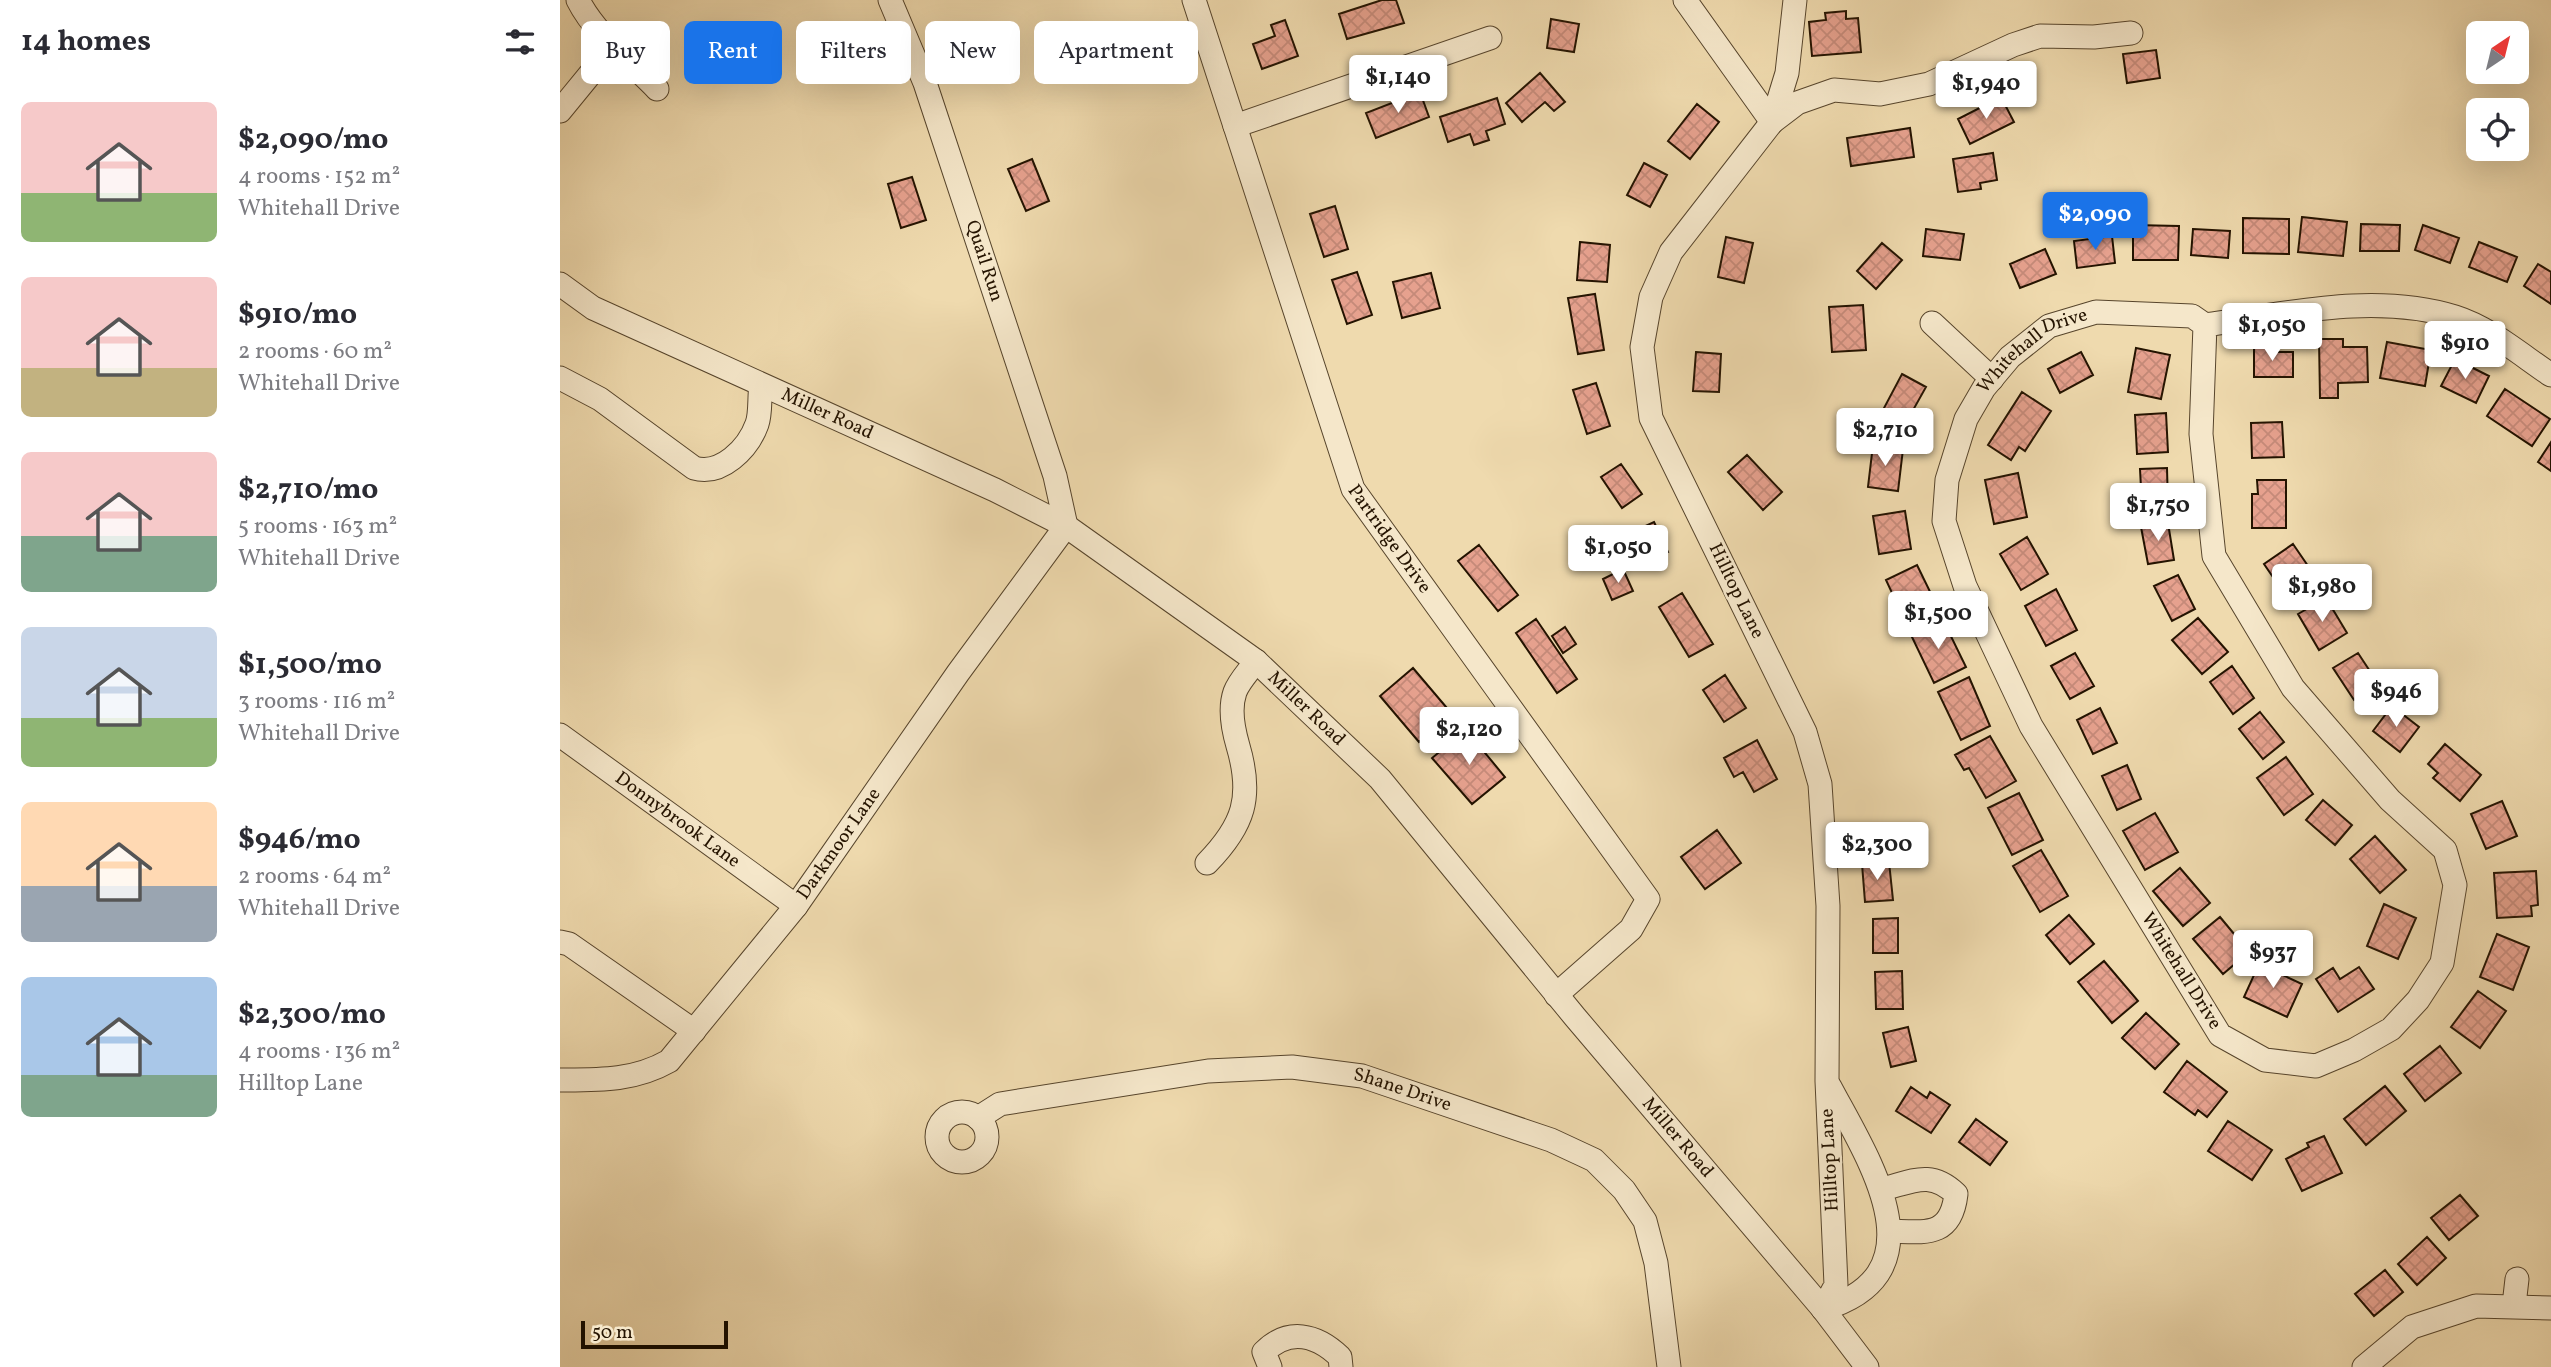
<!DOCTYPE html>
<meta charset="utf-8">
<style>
body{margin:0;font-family:Vollkorn,serif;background:#f2f2f3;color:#2b2b33;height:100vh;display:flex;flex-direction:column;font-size:26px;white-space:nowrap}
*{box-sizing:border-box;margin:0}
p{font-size:23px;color:#7c7c81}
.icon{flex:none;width:38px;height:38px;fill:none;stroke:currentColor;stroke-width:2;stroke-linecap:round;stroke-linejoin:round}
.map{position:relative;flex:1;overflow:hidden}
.panel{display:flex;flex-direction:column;background:#fff;width:560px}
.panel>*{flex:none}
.hud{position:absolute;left:21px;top:21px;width:665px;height:63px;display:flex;gap:14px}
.needle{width:46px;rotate:35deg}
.tools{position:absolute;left:1906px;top:21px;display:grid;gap:14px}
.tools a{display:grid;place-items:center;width:63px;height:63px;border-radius:10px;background:#fff;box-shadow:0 7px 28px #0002;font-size:35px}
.scale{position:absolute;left:21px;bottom:18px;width:147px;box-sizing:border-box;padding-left:7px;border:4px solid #241300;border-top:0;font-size:19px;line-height:24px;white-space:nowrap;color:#241300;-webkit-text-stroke:5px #f5e7ca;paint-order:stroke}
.price{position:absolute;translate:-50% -60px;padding:0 16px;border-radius:7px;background:#fff;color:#222;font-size:23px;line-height:46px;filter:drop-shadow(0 2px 4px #0008)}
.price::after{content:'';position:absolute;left:50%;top:42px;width:21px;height:16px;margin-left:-10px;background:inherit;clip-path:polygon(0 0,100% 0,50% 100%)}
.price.on{background:#1a73e8;color:#fff}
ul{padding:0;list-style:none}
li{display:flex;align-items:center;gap:21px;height:175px;padding:0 21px}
li span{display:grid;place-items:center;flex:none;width:196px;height:140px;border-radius:10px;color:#555}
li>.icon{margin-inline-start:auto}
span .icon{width:84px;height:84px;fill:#fffc;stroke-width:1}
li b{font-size:30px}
h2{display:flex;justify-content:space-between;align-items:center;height:84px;padding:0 21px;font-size:30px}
.tag{padding:0 24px;border-radius:10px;background:#fff;box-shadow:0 7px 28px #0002;font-size:24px;line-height:63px}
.tag.on{background:#1a73e8;color:#fff}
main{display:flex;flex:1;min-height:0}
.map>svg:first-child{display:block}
</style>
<main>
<section class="panel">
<h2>14 homes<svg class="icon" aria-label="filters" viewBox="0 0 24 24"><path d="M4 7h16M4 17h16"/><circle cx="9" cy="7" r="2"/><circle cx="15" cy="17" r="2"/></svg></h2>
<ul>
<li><span style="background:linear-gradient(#f6c9c9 65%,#8fb573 0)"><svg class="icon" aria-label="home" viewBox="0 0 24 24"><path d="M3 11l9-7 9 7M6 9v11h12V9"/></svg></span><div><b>$2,090/mo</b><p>4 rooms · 152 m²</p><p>Whitehall Drive</p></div></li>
<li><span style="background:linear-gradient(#f6c9c9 65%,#c2b280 0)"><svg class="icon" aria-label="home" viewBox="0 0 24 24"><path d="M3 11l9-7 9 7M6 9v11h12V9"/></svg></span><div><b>$910/mo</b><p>2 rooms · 60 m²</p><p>Whitehall Drive</p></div></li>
<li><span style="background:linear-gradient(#f6c9c9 60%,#7fa58c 0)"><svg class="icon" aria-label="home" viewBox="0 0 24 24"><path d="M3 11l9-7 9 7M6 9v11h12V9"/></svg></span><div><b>$2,710/mo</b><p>5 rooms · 163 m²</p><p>Whitehall Drive</p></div></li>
<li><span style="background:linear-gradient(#c9d6e8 65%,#8fb573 0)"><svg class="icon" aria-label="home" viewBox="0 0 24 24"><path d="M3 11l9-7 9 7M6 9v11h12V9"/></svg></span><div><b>$1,500/mo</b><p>3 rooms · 116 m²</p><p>Whitehall Drive</p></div></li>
<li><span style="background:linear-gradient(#ffd9b3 60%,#9aa5b1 0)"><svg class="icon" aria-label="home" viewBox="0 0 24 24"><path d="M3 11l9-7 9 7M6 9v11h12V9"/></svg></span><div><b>$946/mo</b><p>2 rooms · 64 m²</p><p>Whitehall Drive</p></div></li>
<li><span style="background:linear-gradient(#a9c7e8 70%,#7fa58c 0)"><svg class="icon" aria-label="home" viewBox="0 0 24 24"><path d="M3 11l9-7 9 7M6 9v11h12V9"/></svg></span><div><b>$2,300/mo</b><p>4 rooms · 136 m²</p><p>Hilltop Lane</p></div></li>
</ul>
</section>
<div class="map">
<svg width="1991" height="1367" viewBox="0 0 1991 1367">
<defs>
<pattern id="building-cross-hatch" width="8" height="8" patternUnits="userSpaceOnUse" patternTransform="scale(1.75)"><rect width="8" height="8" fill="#e6a18e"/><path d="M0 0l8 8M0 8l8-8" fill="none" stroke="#c58a79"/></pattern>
</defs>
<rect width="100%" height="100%" fill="#efdaae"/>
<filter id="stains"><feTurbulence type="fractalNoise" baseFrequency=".00286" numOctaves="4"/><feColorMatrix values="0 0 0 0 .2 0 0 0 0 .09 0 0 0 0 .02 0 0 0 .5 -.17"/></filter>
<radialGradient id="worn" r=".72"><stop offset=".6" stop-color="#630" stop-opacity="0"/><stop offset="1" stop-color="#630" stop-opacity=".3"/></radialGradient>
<path fill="url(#building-cross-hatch)" stroke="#241300" stroke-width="2" d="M 822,0 L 836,0 L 844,23 L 787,39 L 779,14 Z
M 1286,11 L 1286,19 L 1298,18 L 1301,52 L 1252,56 L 1249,22 L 1266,20 L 1265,13 Z
M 991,19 L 1019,24 L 1014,52 L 987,48 Z
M 725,20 L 738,56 L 702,69 L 693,44 L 715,36 L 711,25 Z
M 1596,50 L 1600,78 L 1567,83 L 1563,54 Z
M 980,73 L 1005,102 L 994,111 L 985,102 L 962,122 L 946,103 Z
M 860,92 L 869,117 L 816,138 L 806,113 Z
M 1441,97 L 1454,122 L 1410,144 L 1398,119 Z
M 937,98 L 945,124 L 926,131 L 929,140 L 914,145 L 910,134 L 888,142 L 880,117 Z
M 1137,104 L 1159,122 L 1130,159 L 1108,141 Z
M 1350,128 L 1354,157 L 1291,166 L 1287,138 Z
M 1433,153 L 1437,180 L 1420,183 L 1421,189 L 1398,192 L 1393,159 Z
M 472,159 L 489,201 L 466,211 L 448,169 Z
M 1084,163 L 1107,175 L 1090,207 L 1067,195 Z
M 352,177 L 366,220 L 341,228 L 328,184 Z
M 775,206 L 788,249 L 764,257 L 750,214 Z
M 1742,217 L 1787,222 L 1783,256 L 1738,252 Z
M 1683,218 L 1729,219 L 1729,254 L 1683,253 Z
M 1801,224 L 1840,225 L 1839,251 L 1800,251 Z
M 1573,225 L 1619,226 L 1618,260 L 1573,260 Z
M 1863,225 L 1899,238 L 1890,263 L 1855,250 Z
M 1366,229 L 1404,234 L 1400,260 L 1363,256 Z
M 1633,229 L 1670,231 L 1668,258 L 1631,255 Z
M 1552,236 L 1555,263 L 1517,268 L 1514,241 Z
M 1166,237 L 1193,243 L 1184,283 L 1158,277 Z
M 1020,242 L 1050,245 L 1047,282 L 1017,280 Z
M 1919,242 L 1957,257 L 1947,282 L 1909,267 Z
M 1322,243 L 1342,260 L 1316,289 L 1297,271 Z
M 1485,249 L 1496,274 L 1460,288 L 1450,264 Z
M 1978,264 L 1991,272 L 1991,304 L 1964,286 Z
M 797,272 L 812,315 L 787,324 L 772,280 Z
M 871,273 L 880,308 L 842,318 L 833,282 Z
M 1035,294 L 1044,350 L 1018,354 L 1008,298 Z
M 1303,305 L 1306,350 L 1272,352 L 1269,307 Z
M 1759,339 L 1783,339 L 1783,347 L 1807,347 L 1808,382 L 1778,383 L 1778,398 L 1760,398 Z
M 1827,342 L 1871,350 L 1865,386 L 1820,378 Z
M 1694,346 L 1715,346 L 1715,352 L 1733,352 L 1733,377 L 1694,377 Z
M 1576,348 L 1610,355 L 1601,399 L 1568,392 Z
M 1136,352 L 1161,354 L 1159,392 L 1133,391 Z
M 1521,352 L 1533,375 L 1500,393 L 1488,369 Z
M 1895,359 L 1929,376 L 1916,403 L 1881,386 Z
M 1342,374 L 1366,387 L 1347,421 L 1324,408 Z
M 1036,383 L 1050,426 L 1027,434 L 1013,390 Z
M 1945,389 L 1990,419 L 1972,446 L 1927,416 Z
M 1462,392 L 1491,411 L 1465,451 L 1459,447 L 1451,460 L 1428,445 Z
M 1606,413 L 1608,452 L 1577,454 L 1575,415 Z
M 1722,422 L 1724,457 L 1692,458 L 1691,423 Z
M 1991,442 L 1991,471 L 1978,462 Z
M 1313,445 L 1343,449 L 1338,491 L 1308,487 Z
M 1187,455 L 1222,492 L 1203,510 L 1168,472 Z
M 1061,464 L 1082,494 L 1062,508 L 1041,477 Z
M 1607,468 L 1608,506 L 1582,507 L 1580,469 Z
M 1458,473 L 1467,517 L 1434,524 L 1425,480 Z
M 1697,480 L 1726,480 L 1726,528 L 1692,528 L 1692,494 L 1698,494 Z
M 1345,511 L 1351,549 L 1319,554 L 1313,516 Z
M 1094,522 L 1108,552 L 1084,563 L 1070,533 Z
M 1608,523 L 1614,560 L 1588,564 L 1581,527 Z
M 1467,537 L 1488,574 L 1461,590 L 1440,554 Z
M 1733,544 L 1759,582 L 1730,602 L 1704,564 Z
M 919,545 L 958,595 L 938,611 L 898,561 Z
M 1357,565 L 1377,606 L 1345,621 L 1326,580 Z
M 1063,569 L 1073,591 L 1052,600 L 1043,579 Z
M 1618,575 L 1635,609 L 1612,621 L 1594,586 Z
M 1496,589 L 1517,630 L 1486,646 L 1465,606 Z
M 1122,593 L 1153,644 L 1129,657 L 1099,607 Z
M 1766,598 L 1787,633 L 1759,650 L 1738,614 Z
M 1638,618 L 1668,652 L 1642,674 L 1612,640 Z
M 976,619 L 1017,679 L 997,693 L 956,633 Z
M 1383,620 L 1406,667 L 1374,683 L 1351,635 Z
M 1005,627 L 1016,644 L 1003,653 L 992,636 Z
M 1515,653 L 1534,686 L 1510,699 L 1491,666 Z
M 1798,653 L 1819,685 L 1794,700 L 1773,668 Z
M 1672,666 L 1694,698 L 1673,714 L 1650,682 Z
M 853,668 L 892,714 L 859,742 L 820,696 Z
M 1165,675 L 1186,708 L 1164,722 L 1143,690 Z
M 1409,677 L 1430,726 L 1401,740 L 1378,692 Z
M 1832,706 L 1859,727 L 1840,752 L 1813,731 Z
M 1540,708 L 1557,743 L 1533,754 L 1517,720 Z
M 1700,712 L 1724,742 L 1703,759 L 1679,729 Z
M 906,730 L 945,777 L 912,804 L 872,758 Z
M 1430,736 L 1456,781 L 1426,798 L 1409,768 L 1404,770 L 1395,755 Z
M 1197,740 L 1217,779 L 1194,792 L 1183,772 L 1174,777 L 1164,758 Z
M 1885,744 L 1921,775 L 1900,801 L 1873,778 L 1878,773 L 1868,764 Z
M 1726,757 L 1753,794 L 1724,815 L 1697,778 Z
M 1567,765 L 1581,799 L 1557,810 L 1542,776 Z
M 1459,793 L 1483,840 L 1452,855 L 1428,808 Z
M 1763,800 L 1792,825 L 1775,845 L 1746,820 Z
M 1942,801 L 1957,836 L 1926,849 L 1911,814 Z
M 1595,813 L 1618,852 L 1585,870 L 1563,831 Z
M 1157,830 L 1181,863 L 1145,889 L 1121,857 Z
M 1815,836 L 1846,870 L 1820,893 L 1790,859 Z
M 1481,850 L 1508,896 L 1480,912 L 1453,866 Z
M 1329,862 L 1333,900 L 1305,902 L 1302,864 Z
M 1620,868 L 1650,903 L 1623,926 L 1593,891 Z
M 1976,871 L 1978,905 L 1971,906 L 1972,916 L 1937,918 L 1934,873 Z
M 1824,904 L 1856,918 L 1838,959 L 1807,946 Z
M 1509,915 L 1534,944 L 1510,964 L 1486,935 Z
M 1660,917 L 1689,952 L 1663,974 L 1633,939 Z
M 1338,918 L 1338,953 L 1313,953 L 1313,919 Z
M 1937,934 L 1969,947 L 1953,990 L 1920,977 Z
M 1544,961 L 1578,1001 L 1552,1023 L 1518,982 Z
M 1699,964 L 1742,984 L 1727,1017 L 1684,997 Z
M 1799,967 L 1814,989 L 1778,1012 L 1756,979 L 1773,968 L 1780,979 Z
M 1342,971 L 1343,1009 L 1316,1009 L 1315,972 Z
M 1918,991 L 1946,1011 L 1920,1048 L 1891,1027 Z
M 1586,1013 L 1619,1044 L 1595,1069 L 1562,1038 Z
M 1348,1027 L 1356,1061 L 1331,1067 L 1323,1033 Z
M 1880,1046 L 1901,1073 L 1865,1101 L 1844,1074 Z
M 1627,1061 L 1667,1092 L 1647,1117 L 1638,1110 L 1635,1115 L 1604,1092 Z
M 1825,1086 L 1846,1111 L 1806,1145 L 1784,1119 Z
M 1351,1087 L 1367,1098 L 1370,1092 L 1390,1105 L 1371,1133 L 1336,1111 Z
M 1416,1119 L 1447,1142 L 1430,1165 L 1399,1142 Z
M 1668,1121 L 1712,1150 L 1692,1180 L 1648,1151 Z
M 1764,1136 L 1782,1173 L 1742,1191 L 1726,1159 L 1749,1147 L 1747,1143 Z
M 1900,1195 L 1918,1216 L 1889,1240 L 1871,1218 Z
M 1867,1237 L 1886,1258 L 1857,1285 L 1838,1264 Z
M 1825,1270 L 1843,1292 L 1814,1316 L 1795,1294 Z"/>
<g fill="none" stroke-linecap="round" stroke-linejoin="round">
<g stroke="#57452c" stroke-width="25">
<g id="minor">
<path d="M 18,0 C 35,34 71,62 97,89"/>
<path id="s1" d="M 634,0 L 793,489 L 1088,899 L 1071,929 L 996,995"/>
<path d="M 1125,0 L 1212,122"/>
<path d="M 0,111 L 54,45"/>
<path d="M 1212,122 L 1227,73 L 1235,0"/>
<path d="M 675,126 L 930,38"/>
<path id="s2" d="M 0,284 L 33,308 L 435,490 L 506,526 L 696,661 L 820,779 L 1015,1017 L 1263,1309 L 1307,1367"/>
<path d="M 1372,323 L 1432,379"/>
<path id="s3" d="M 1645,325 L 1641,434 L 1654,556 L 1733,688 L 1830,800 L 1885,850 L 1895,885 L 1882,963 L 1858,1000 L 1831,1029 L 1794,1050 L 1756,1066 L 1705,1060 L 1660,1035 L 1471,726 L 1405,586 L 1384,521 L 1387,480 L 1406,419 L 1424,388 L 1450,357 L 1489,326 L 1536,312 L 1632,316 L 1645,325 C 1726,314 1814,292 1895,317 C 1930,328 1961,355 1991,375"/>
<path d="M 0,378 L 40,399 L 134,468 C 161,476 188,449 197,424 C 201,413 199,397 201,385"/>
<path id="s4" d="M 0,735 L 236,906"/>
<path d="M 647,863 C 684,825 693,797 678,746 C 673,729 669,709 675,692 C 679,681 690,670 696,661"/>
<path d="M 0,942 L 9,944 L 134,1031"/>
<path id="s5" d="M 0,1080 C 39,1080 74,1081 109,1061 L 236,906 L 398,673 L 506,526 L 495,476 L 365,83 L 330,0"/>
<circle cx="402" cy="1137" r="25"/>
<path id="s6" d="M 418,1118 L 440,1104 L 648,1071 L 732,1067 L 802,1076 L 991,1140 L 1034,1160 L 1064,1190 L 1085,1221 L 1096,1263 L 1109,1367"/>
<path d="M 1323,1189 C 1354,1181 1371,1170 1396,1194 C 1391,1238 1365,1232 1330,1231"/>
<path d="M 1954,1305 L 1957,1279"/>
<path d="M 1263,1309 L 1276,1285 L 1267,1081 L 1268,906 L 1260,784 L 1245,732 L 1091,418 L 1082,347 L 1091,297 L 1111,252 L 1212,122 L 1237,103 L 1274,90 L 1320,94 L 1369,84 L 1453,45 L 1480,36 L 1534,37 L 1571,33"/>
<path d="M 1263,1309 C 1385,1273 1307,1157 1270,1087"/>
<path d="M 710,1367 L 704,1352 C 728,1328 756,1334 780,1357 L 781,1367"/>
<path d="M 1804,1367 L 1852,1327 L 1916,1306 L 1991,1308"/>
</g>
</g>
<use href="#minor" stroke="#f5e7ca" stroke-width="23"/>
</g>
<g text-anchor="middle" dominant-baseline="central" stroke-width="5" stroke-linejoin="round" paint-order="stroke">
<g font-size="19" fill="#241300" stroke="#f5e7ca">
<text transform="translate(424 261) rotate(72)">Quail Run</text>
<text stroke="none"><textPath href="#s3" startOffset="1783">Whitehall Drive</textPath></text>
<text stroke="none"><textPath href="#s2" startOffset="298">Miller Road</textPath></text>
<text stroke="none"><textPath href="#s1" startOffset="576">Partridge Drive</textPath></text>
<text transform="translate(1176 591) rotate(64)">Hilltop Lane</text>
<text stroke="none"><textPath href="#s2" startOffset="864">Miller Road</textPath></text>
<text stroke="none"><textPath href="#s4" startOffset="145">Donnybrook Lane</textPath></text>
<text stroke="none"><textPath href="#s5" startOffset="388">Darkmoor Lane</textPath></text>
<text transform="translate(1621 971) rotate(58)">Whitehall Drive</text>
<text stroke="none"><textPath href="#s6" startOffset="434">Shane Drive</textPath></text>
<text stroke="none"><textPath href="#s2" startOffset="1432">Miller Road</textPath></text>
<text transform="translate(1270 1160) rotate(-93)">Hilltop Lane</text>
</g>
</g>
<rect width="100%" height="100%" filter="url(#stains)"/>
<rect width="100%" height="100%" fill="url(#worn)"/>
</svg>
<div class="tools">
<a><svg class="needle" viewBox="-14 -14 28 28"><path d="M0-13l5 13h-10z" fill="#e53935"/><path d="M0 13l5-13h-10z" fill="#7c7c81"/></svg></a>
<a><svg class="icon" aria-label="locate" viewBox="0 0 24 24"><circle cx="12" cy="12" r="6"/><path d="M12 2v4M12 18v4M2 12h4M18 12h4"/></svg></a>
</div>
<div class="scale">50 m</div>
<b class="price" style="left:838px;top:115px">$1,140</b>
<b class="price" style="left:1426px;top:121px">$1,940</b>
<b class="price on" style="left:1535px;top:252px">$2,090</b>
<b class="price" style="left:1712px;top:363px">$1,050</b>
<b class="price" style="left:1905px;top:381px">$910</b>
<b class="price" style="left:1325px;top:468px">$2,710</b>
<b class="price" style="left:1598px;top:543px">$1,750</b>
<b class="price" style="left:1058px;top:585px">$1,050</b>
<b class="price" style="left:1762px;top:624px">$1,980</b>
<b class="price" style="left:1378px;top:651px">$1,500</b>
<b class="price" style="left:1836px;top:729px">$946</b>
<b class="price" style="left:909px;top:767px">$2,120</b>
<b class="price" style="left:1317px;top:882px">$2,300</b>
<b class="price" style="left:1713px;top:990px">$937</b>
<div class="hud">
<a class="tag">Buy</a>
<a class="tag on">Rent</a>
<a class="tag">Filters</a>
<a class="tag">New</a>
<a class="tag">Apartment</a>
</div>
</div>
</main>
